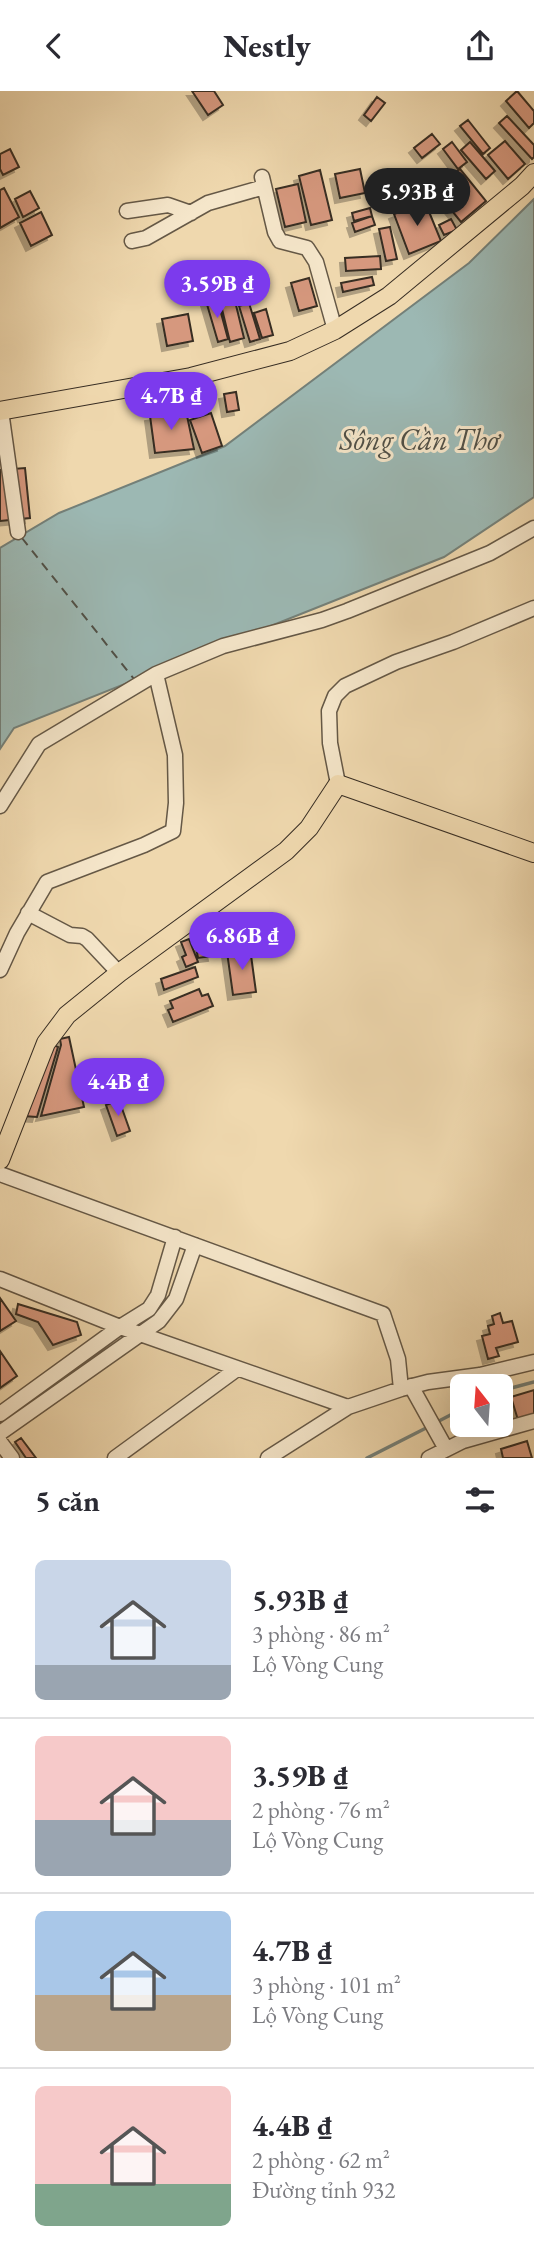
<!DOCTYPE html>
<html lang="vi">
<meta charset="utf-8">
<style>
body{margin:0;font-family:"EB Garamond",serif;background:#f7f7f7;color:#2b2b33;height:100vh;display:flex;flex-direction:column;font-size:26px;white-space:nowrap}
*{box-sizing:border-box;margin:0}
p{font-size:23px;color:#7c7c81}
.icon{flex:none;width:38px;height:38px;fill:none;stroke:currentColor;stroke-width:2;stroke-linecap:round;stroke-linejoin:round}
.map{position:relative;height:1367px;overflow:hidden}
.panel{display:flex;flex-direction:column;background:#fff;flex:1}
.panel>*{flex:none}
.needle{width:46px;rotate:343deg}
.controls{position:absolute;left:450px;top:1283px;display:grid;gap:14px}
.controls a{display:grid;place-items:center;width:63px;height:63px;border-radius:10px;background:#fff;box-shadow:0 7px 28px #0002;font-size:35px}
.price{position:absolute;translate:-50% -60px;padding:0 16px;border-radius:24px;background:#7c3aed;color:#fff;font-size:23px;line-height:46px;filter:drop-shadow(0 2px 4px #0008)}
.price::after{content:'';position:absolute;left:50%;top:42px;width:21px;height:16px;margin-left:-10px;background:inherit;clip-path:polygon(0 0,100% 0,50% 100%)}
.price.active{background:#222;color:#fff}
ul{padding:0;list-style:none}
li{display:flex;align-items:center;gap:21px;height:175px;padding:0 35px}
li+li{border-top:2px solid #e1e1e2}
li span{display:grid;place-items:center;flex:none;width:196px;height:140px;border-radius:10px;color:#555}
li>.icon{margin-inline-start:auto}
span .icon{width:84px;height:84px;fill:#fffc;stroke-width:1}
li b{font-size:30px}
h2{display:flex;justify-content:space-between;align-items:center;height:84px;padding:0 35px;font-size:30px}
header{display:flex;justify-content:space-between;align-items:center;height:91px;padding:0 35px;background:#fff;font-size:32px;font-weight:800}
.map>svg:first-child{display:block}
</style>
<header><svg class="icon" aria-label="back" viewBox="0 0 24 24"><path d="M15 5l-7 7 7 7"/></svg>Nestly<svg class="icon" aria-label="share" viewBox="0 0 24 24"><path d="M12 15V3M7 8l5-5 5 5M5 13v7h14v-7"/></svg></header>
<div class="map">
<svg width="534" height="1367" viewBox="0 0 534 1367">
<defs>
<filter id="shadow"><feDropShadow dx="-5" dy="5" stdDeviation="0" flood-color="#0004"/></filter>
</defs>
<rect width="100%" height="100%" fill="#efd8ae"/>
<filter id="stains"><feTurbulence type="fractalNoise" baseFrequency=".00286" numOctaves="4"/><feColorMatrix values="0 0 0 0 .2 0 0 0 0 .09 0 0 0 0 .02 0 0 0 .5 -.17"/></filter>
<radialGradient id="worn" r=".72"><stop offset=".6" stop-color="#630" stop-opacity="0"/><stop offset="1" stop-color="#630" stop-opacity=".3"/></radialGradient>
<path fill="#9cb8b3" stroke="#748079" stroke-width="2" d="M 534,108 L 534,406 L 444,466 L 14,637 L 0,658 L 0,457 L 59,422 L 225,355 L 469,172 Z"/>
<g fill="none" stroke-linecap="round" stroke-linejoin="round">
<path stroke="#748079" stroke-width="3.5" d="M 500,1300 L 534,1291
M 437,1331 L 462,1318
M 367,1367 L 430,1335"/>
<path stroke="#505047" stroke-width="2" stroke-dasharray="9 7" stroke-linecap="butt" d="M 22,447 L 134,588"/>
</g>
<path fill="#d6987e" stroke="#372d23" stroke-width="2" filter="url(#shadow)" d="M 192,0 L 214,0 L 223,14 L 208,24 Z
M 517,0 L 534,20 L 534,32 L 529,37 L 506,10 Z
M 377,6 L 385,12 L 371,30 L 364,24 Z
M 507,25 L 534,54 L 534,66 L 532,68 L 499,32 Z
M 468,29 L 490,57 L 483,63 L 460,35 Z
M 432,43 L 440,53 L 422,67 L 414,57 Z
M 505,50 L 525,73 L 508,88 L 488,64 Z
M 452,51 L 467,71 L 458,78 L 443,58 Z
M 470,51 L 495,80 L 486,88 L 461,59 Z
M 10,58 L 19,76 L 3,84 L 0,78 L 0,63 Z
M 360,78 L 365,102 L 340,107 L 335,83 Z
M 460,78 L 486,110 L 461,131 L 435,99 Z
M 320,79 L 332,129 L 311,134 L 299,85 Z
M 298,93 L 306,131 L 285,136 L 276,98 Z
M 4,97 L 19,126 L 0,137 L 0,99 Z
M 30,100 L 39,117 L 23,126 L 15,108 Z
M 425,111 L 441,150 L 409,163 L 394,123 Z
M 370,117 L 372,125 L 354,130 L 352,122 Z
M 41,121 L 52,144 L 31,155 L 20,132 Z
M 372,125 L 375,134 L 355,141 L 352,132 Z
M 451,128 L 457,139 L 444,144 L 439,134 Z
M 390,136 L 397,168 L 386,170 L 379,138 Z
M 380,165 L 381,178 L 346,180 L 345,167 Z
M 372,186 L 374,194 L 343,201 L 341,192 Z
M 309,187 L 317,215 L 299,220 L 291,192 Z
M 217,207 L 228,248 L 218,251 L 206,210 Z
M 235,210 L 244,247 L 230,251 L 221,214 Z
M 249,212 L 260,248 L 250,251 L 239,215 Z
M 266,218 L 273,244 L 262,247 L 254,222 Z
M 188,223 L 193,250 L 167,255 L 162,228 Z
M 236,301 L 239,319 L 227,321 L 224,303 Z
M 186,320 L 194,358 L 155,362 L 150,325 Z
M 211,322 L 222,355 L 202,362 L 190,329 Z
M 25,377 L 30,427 L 0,430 L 0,379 Z
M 249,824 L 253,852 L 238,854 L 236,847 L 221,849 L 218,829 Z
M 208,841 L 213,865 L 198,867 L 196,856 L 202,855 L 200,842 Z
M 189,848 L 198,871 L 186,876 L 182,866 L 186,864 L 181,851 Z
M 250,857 L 256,901 L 233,904 L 227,861 Z
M 195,876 L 198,886 L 164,899 L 161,888 Z
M 199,898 L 202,905 L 208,903 L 213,915 L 173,931 L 168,919 L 173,917 L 170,910 Z
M 69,946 L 84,1016 L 41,1025 L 61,954 L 60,948 Z
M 51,953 L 58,956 L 37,1026 L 23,1025 Z
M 119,1009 L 130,1040 L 117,1045 L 106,1014 Z
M 0,1207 L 16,1230 L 0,1240 Z
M 18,1213 L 77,1231 L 81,1244 L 53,1254 L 38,1231 L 16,1223 Z
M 500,1222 L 503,1232 L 512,1230 L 518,1251 L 496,1257 L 499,1265 L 488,1268 L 482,1245 L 490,1243 L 488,1235 L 494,1233 L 492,1225 Z
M 0,1260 L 17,1285 L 0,1297 Z
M 534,1299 L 534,1325 L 518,1329 L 511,1306 Z
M 21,1347 L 36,1367 L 26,1367 L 15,1351 Z
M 527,1350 L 532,1367 L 503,1367 L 501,1358 Z"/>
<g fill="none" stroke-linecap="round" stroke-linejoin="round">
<g stroke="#655846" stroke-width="17">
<path id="minor" d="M 262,86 L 275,141 L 280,150 L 307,157 L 316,171 L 335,239
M 127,120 L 168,114 L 191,122
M 132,150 L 146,147 L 208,112 L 264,96
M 1,320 L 18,441
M 338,693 L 330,652 L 329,620 L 335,605 L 345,595 L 396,571 L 453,551 L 534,517
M 0,715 L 39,653 L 156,583 L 223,555 L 322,529 L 347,520 L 490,462 L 534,437
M 28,822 L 70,844 L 82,845 L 87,848 L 119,882
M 0,879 L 17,842 L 47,791 L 144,754 L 173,740 L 176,712 L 175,664 L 156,583
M 0,1083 L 383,1223 L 398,1268 L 401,1298 L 348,1316 L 268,1367
M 0,1188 L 120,1236 L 348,1316
M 411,1295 L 446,1358
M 401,1298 L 428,1291 L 480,1284 L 534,1271
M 0,1323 L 120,1236 L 149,1218 L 158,1204 L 175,1146
M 0,1342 L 159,1230 L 176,1208 L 195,1154
M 0,1351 L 12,1367
M 115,1367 L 237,1278
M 429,1367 L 463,1350 L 534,1330"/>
</g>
<g stroke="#372d23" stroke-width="20">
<path id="major" d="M 0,320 L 191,286 L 290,260 L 335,239 L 389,205 L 522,95 L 534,82
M 0,1069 L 46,952 L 67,924 L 119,882 L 286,760 L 309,737 L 338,693 L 534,762"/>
</g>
<use href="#minor" stroke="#f5e6ca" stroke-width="14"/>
<use href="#major" stroke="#efd8ae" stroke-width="18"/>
</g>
<g text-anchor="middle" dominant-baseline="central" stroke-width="6" stroke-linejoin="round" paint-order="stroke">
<g font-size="30" font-style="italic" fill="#505047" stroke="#f5e6ca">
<text x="420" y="348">Sông Cần Thơ</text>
</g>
</g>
<rect width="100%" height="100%" filter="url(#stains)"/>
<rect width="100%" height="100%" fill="url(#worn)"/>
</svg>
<div class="controls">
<a><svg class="needle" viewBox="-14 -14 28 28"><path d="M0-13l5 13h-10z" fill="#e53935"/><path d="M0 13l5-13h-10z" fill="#7c7c81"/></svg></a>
</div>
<b class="price active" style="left:417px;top:137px">5.93B ₫</b>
<b class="price" style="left:217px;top:229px">3.59B ₫</b>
<b class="price" style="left:171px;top:341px">4.7B ₫</b>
<b class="price" style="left:242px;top:881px">6.86B ₫</b>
<b class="price" style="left:118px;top:1027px">4.4B ₫</b>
</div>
<section class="panel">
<h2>5 căn<svg class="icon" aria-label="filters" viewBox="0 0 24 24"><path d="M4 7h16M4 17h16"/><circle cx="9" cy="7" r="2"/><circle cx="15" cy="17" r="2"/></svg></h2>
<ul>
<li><span style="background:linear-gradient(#c9d6e8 75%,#9aa5b1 0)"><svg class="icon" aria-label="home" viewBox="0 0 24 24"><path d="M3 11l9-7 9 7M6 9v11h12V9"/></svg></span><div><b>5.93B ₫</b><p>3 phòng · 86 m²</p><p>Lộ Vòng Cung</p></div></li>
<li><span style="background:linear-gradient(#f6c9c9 60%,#9aa5b1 0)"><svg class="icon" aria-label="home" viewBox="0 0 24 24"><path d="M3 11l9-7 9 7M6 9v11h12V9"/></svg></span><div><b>3.59B ₫</b><p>2 phòng · 76 m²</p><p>Lộ Vòng Cung</p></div></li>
<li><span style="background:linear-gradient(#a9c7e8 60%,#b9a48a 0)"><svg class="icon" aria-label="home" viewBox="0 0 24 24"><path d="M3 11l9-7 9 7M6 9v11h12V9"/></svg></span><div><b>4.7B ₫</b><p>3 phòng · 101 m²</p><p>Lộ Vòng Cung</p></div></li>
<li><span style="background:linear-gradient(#f6c9c9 70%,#7fa58c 0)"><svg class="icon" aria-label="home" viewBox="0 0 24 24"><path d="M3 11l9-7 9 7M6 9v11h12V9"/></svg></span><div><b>4.4B ₫</b><p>2 phòng · 62 m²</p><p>Đường tỉnh 932</p></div></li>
</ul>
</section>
